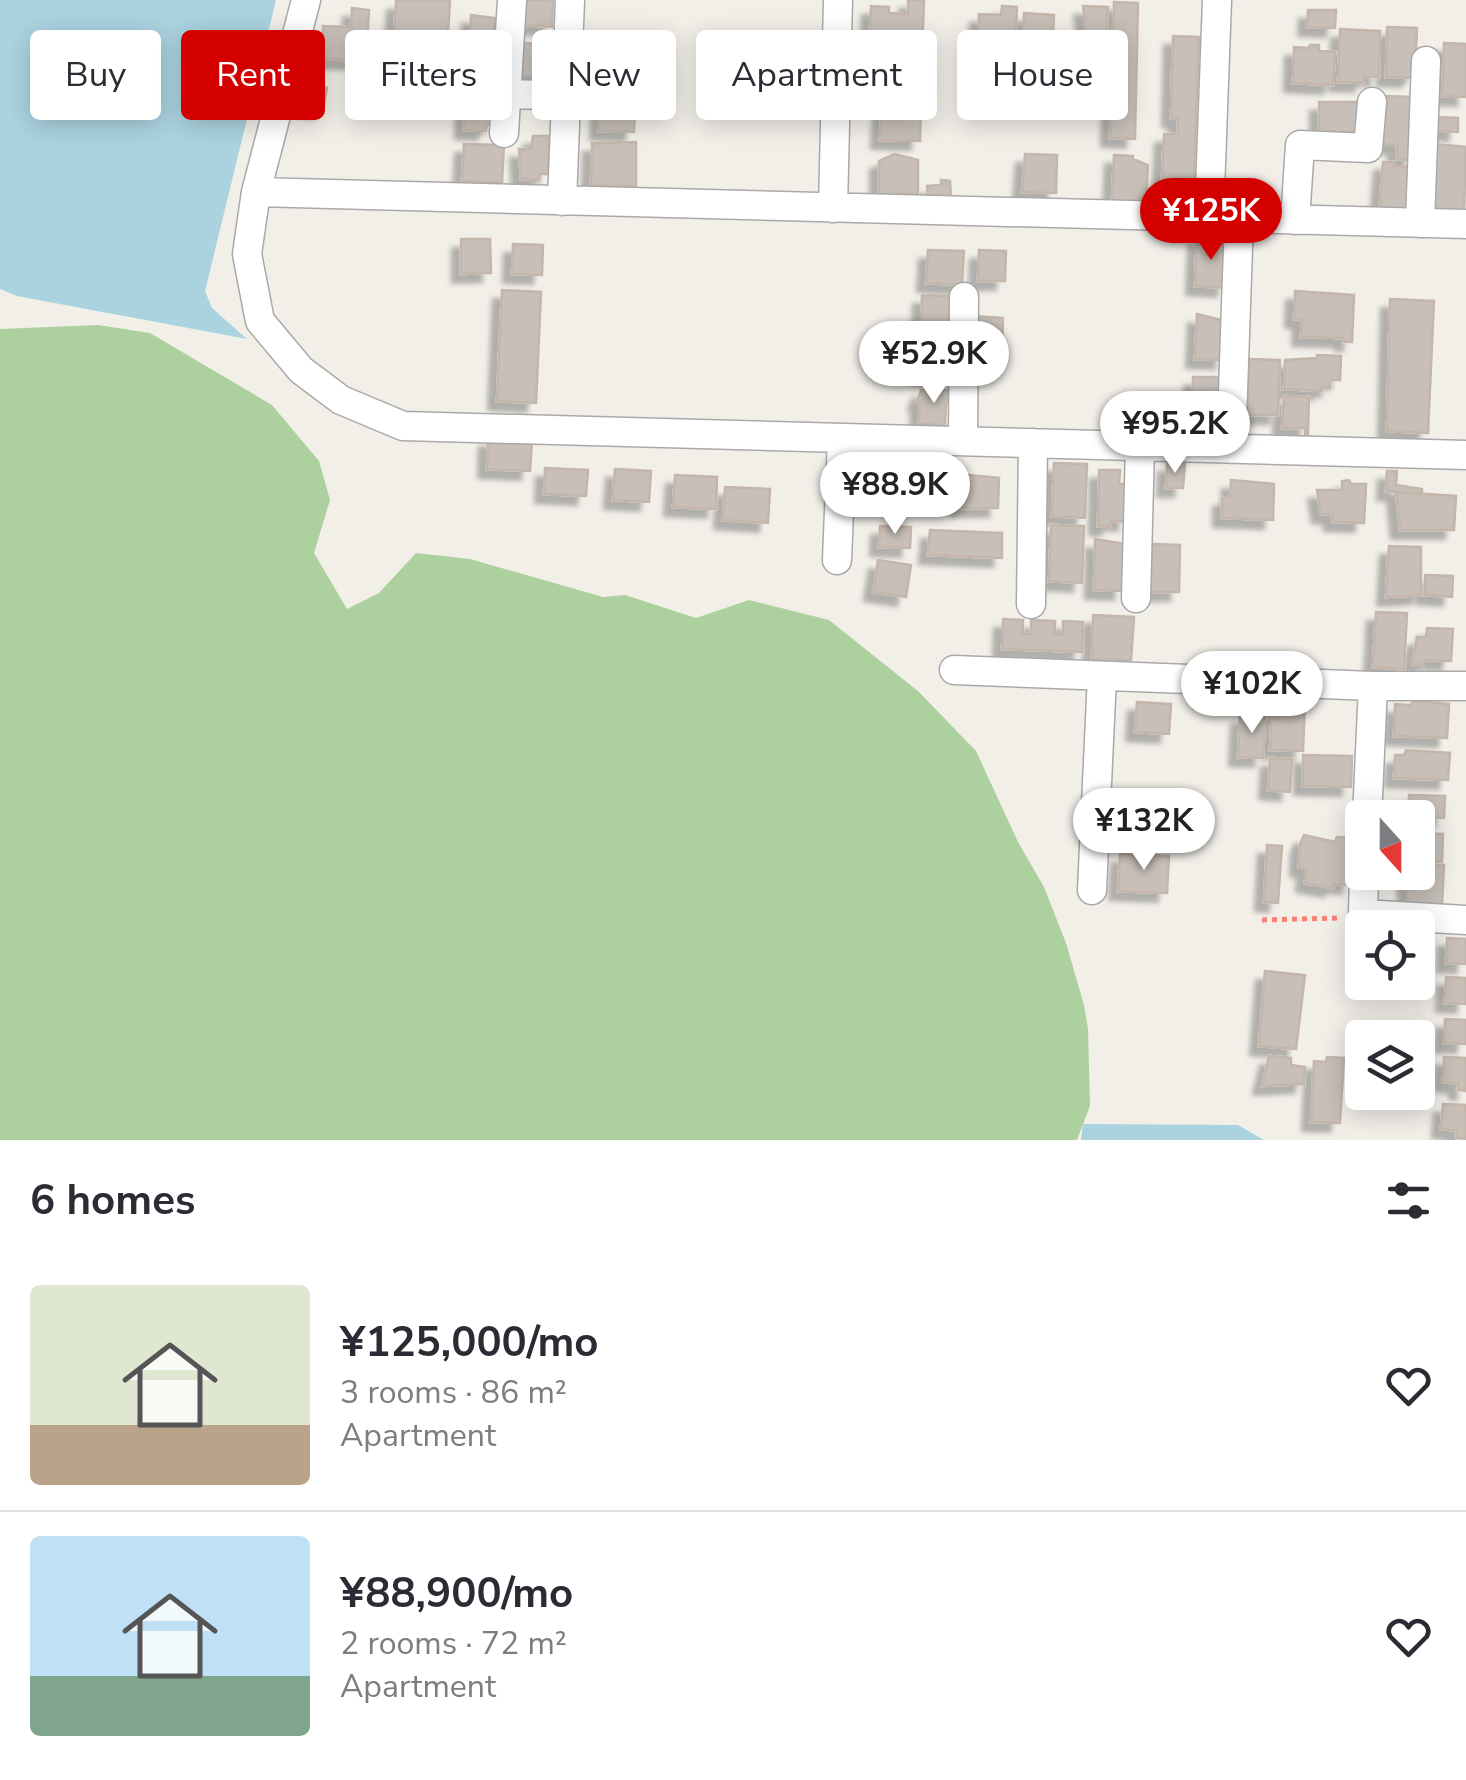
<!DOCTYPE html>
<meta charset="utf-8">
<style>
body{margin:0;font-family:"Nunito Sans",sans-serif;background:#f2f2f3;color:#2b2b33;height:100vh;display:flex;flex-direction:column;font-size:38px;white-space:nowrap}
*{box-sizing:border-box;margin:0}
p{font-size:32px;color:#7c7c81}
.icon{flex:none;width:55px;height:55px;fill:none;stroke:currentColor;stroke-width:2;stroke-linecap:round;stroke-linejoin:round}
.map{position:relative;height:1140px;overflow:hidden}
.side{display:flex;flex-direction:column;background:#fff;flex:1}
.side>*{flex:none}
.hud{position:absolute;left:30px;top:30px;width:1408px;height:90px;display:flex;gap:20px}
.needle{width:65px;rotate:159deg}
.fabs{position:absolute;left:1345px;top:800px;display:grid;gap:20px}
.fabs a{display:grid;place-items:center;width:90px;height:90px;border-radius:10px;background:#fff;box-shadow:0 5px 25px #0003;font-size:50px}
.price{position:absolute;translate:-50% -85px;padding:0 22px;border-radius:35px;background:#fff;color:#222;font-size:32px;line-height:65px;filter:drop-shadow(0 2px 5px #0008)}
.price::after{content:'';position:absolute;left:50%;top:60px;width:30px;height:22px;margin-left:-15px;background:inherit;clip-path:polygon(0 0,100% 0,50% 100%)}
.price.on{background:#d40000;color:#fff}
ul{padding:0;list-style:none}
li{display:flex;align-items:center;gap:30px;height:250px;padding:0 30px}
li+li{border-top:2px solid #e1e1e2}
li span{display:grid;place-items:center;flex:none;width:280px;height:200px;border-radius:10px;color:#555}
li>.icon{margin-inline-start:auto}
span .icon{width:120px;height:120px;fill:#fffc;stroke-width:1}
li b{font-size:42px}
h2{display:flex;justify-content:space-between;align-items:center;height:120px;padding:0 30px;font-size:42px}
.tag{padding:0 35px;border-radius:10px;background:#fff;box-shadow:0 5px 25px #0003;font-size:35px;line-height:90px}
.tag.on{background:#d40000;color:#fff}
.map>svg:first-child{display:block}
</style>
<div class="map">
<svg width="1466" height="1140" viewBox="0 0 1466 1140">
<defs>
<filter id="shadow"><feDropShadow dx="-9" dy="9" stdDeviation="2.5" flood-color="#0004"/></filter>
</defs>
<rect width="100%" height="100%" fill="#f2efe9"/>
<path fill="#add19e" d="M 98,325 L 150,333 L 272,405 L 319,461 L 330,500 L 314,553 L 347,609 L 379,593 L 416,553 L 470,559 L 603,597 L 625,595 L 696,618 L 749,600 L 829,620 L 918,691 L 976,751 L 1018,842 L 1044,887 L 1066,943 L 1084,1005 L 1088,1029 L 1090,1106 L 1077,1140 L 0,1140 L 0,329 Z"/>
<path fill="#aad3df" d="M 0,0 L 276,0 L 205,291 L 212,308 L 247,339 L 17,296 L 0,289 Z
M 1083,1124 L 1238,1125 L 1264,1140 L 1081,1140 Z"/>
<path fill="#c7bfb8" stroke="#c4b6ab" stroke-width="2.5" filter="url(#shadow)" d="M 450,0 L 448,34 L 394,35 L 396,1 Z
M 525,0 L 553,0 L 552,27 L 525,25 Z
M 908,0 L 924,0 L 921,81 L 868,79 L 871,6 L 889,7 L 889,13 L 908,14 Z
M 1114,2 L 1138,3 L 1135,139 L 1110,138 Z
M 1002,6 L 1017,7 L 1016,40 L 978,38 L 979,14 L 1001,15 Z
M 1083,6 L 1108,7 L 1105,68 L 1103,69 L 1101,81 L 1074,83 L 1075,48 L 1092,48 L 1093,33 L 1086,32 Z
M 352,8 L 369,10 L 366,61 L 322,59 L 323,26 L 351,27 Z
M 1308,10 L 1336,10 L 1335,28 L 1307,27 Z
M 1024,13 L 1054,15 L 1053,33 L 1046,34 L 1044,44 L 1038,45 L 1038,59 L 1052,61 L 1051,82 L 1021,80 Z
M 471,15 L 495,18 L 490,58 L 477,58 L 469,53 Z
M 1387,27 L 1417,28 L 1415,73 L 1409,78 L 1386,77 Z
M 1340,29 L 1380,31 L 1379,77 L 1364,77 L 1363,83 L 1338,82 Z
M 1173,36 L 1199,37 L 1193,201 L 1161,198 L 1164,134 L 1178,134 L 1178,119 L 1171,118 Z
M 523,43 L 553,44 L 551,83 L 534,82 L 533,76 L 522,74 Z
M 1444,43 L 1466,44 L 1466,97 L 1442,96 Z
M 584,45 L 638,47 L 636,83 L 583,80 Z
M 1310,45 L 1319,45 L 1319,51 L 1335,52 L 1333,85 L 1293,83 L 1294,47 L 1309,48 Z
M 478,64 L 495,65 L 493,82 L 476,80 Z
M 305,83 L 327,88 L 323,110 L 301,106 Z
M 465,89 L 493,89 L 492,125 L 487,125 L 486,131 L 464,130 Z
M 1384,96 L 1415,97 L 1413,160 L 1397,159 L 1397,145 L 1383,144 Z
M 601,97 L 636,99 L 634,132 L 599,131 Z
M 891,101 L 921,105 L 920,141 L 880,140 L 882,104 L 891,104 Z
M 1319,102 L 1363,102 L 1363,136 L 1319,136 Z
M 1436,117 L 1458,118 L 1458,132 L 1436,131 Z
M 533,136 L 550,136 L 548,174 L 540,174 L 539,180 L 521,179 L 519,149 L 531,149 Z
M 636,142 L 636,186 L 591,186 L 592,143 Z
M 464,144 L 504,145 L 502,183 L 462,181 Z
M 1435,144 L 1466,147 L 1464,212 L 1432,211 Z
M 894,154 L 918,160 L 918,194 L 879,194 L 879,161 Z
M 1025,154 L 1057,155 L 1056,193 L 1022,192 Z
M 1114,155 L 1133,156 L 1133,159 L 1148,165 L 1146,202 L 1112,201 Z
M 1383,162 L 1393,162 L 1393,166 L 1412,167 L 1412,215 L 1379,213 Z
M 941,180 L 950,181 L 951,197 L 928,196 L 927,186 L 941,185 Z
M 1197,235 L 1228,243 L 1226,288 L 1195,286 Z
M 461,239 L 490,239 L 491,273 L 461,274 Z
M 513,244 L 543,245 L 542,275 L 512,274 Z
M 928,250 L 964,251 L 962,285 L 926,283 Z
M 979,250 L 1006,251 L 1005,281 L 978,281 Z
M 502,290 L 541,292 L 536,403 L 497,401 Z
M 1295,291 L 1354,295 L 1352,342 L 1344,342 L 1343,338 L 1301,337 L 1302,319 L 1294,319 Z
M 922,295 L 952,296 L 948,330 L 921,327 Z
M 1390,299 L 1434,301 L 1428,433 L 1387,431 Z
M 1197,314 L 1225,321 L 1224,360 L 1195,359 Z
M 972,316 L 1003,318 L 1002,348 L 984,348 L 984,331 L 972,330 Z
M 921,343 L 949,344 L 946,377 L 920,375 Z
M 1317,355 L 1341,356 L 1340,380 L 1330,380 L 1330,388 L 1322,387 L 1322,391 L 1284,389 L 1285,360 L 1317,358 Z
M 1249,359 L 1280,360 L 1278,415 L 1247,415 Z
M 1193,377 L 1221,377 L 1221,424 L 1192,423 Z
M 921,390 L 951,390 L 951,403 L 946,403 L 945,425 L 919,424 L 920,402 L 917,402 Z
M 1284,396 L 1309,397 L 1308,434 L 1305,434 L 1305,428 L 1282,428 Z
M 488,438 L 532,441 L 530,471 L 487,469 Z
M 1054,463 L 1087,464 L 1085,518 L 1052,516 Z
M 1167,463 L 1185,464 L 1183,488 L 1166,488 Z
M 545,468 L 588,470 L 586,496 L 544,494 Z
M 615,469 L 651,471 L 649,502 L 613,500 Z
M 882,470 L 903,471 L 901,503 L 868,501 L 869,483 L 881,484 Z
M 1099,470 L 1120,470 L 1119,484 L 1128,484 L 1127,522 L 1111,521 L 1110,527 L 1098,526 Z
M 1387,471 L 1397,471 L 1396,485 L 1422,489 L 1422,494 L 1386,491 Z
M 959,474 L 999,478 L 998,508 L 960,508 Z
M 675,475 L 717,477 L 716,509 L 673,507 Z
M 1231,480 L 1274,484 L 1273,520 L 1222,518 L 1222,498 L 1230,497 Z
M 1349,480 L 1351,484 L 1366,484 L 1364,523 L 1333,522 L 1333,515 L 1321,514 L 1317,490 L 1342,490 L 1342,481 Z
M 725,487 L 770,489 L 768,523 L 723,520 Z
M 1396,492 L 1456,496 L 1454,530 L 1400,530 Z
M 1051,525 L 1084,526 L 1082,583 L 1049,581 Z
M 880,526 L 911,527 L 910,548 L 879,547 Z
M 930,530 L 1002,533 L 1002,558 L 928,555 Z
M 1095,539 L 1125,544 L 1123,591 L 1094,590 Z
M 1153,544 L 1180,545 L 1179,592 L 1147,592 Z
M 1389,546 L 1421,547 L 1421,595 L 1386,597 Z
M 878,560 L 911,565 L 906,597 L 873,592 Z
M 1425,575 L 1453,576 L 1452,597 L 1425,595 Z
M 1376,612 L 1407,613 L 1404,669 L 1373,667 Z
M 1093,615 L 1134,617 L 1131,660 L 1092,659 Z
M 1003,619 L 1023,620 L 1023,634 L 1031,634 L 1031,620 L 1055,621 L 1055,634 L 1063,635 L 1063,621 L 1083,622 L 1082,652 L 1002,649 Z
M 1427,628 L 1453,629 L 1451,661 L 1425,660 L 1423,665 L 1412,664 L 1417,637 L 1426,637 Z
M 1280,697 L 1305,699 L 1303,751 L 1270,750 L 1272,710 L 1278,710 Z
M 1413,701 L 1449,704 L 1447,738 L 1394,736 L 1395,704 L 1411,705 Z
M 1137,702 L 1171,704 L 1169,734 L 1135,732 Z
M 1240,715 L 1265,716 L 1263,758 L 1238,757 Z
M 1406,750 L 1450,753 L 1448,780 L 1394,778 L 1395,755 L 1404,755 Z
M 1303,755 L 1352,756 L 1351,787 L 1303,786 Z
M 1270,758 L 1292,759 L 1290,792 L 1268,790 Z
M 1409,795 L 1445,796 L 1444,818 L 1408,816 Z
M 1129,804 L 1171,804 L 1171,835 L 1130,836 Z
M 1418,833 L 1443,834 L 1442,862 L 1418,861 Z
M 1304,835 L 1335,842 L 1337,837 L 1353,838 L 1351,885 L 1334,884 L 1333,888 L 1305,883 L 1306,869 L 1299,867 L 1300,844 Z
M 1267,845 L 1282,846 L 1278,903 L 1264,902 Z
M 1120,854 L 1169,856 L 1167,893 L 1118,891 Z
M 1418,864 L 1444,865 L 1442,905 L 1408,904 L 1406,872 L 1418,872 Z
M 1447,938 L 1466,939 L 1466,964 L 1446,963 Z
M 1265,971 L 1305,975 L 1296,1049 L 1259,1046 Z
M 1446,977 L 1466,978 L 1466,1004 L 1445,1003 Z
M 1445,1019 L 1466,1020 L 1466,1044 L 1444,1043 Z
M 1269,1056 L 1291,1058 L 1291,1065 L 1305,1067 L 1304,1084 L 1262,1086 Z
M 1327,1057 L 1344,1058 L 1340,1123 L 1311,1122 L 1314,1061 L 1326,1062 Z
M 1444,1057 L 1466,1058 L 1466,1091 L 1458,1090 L 1458,1084 L 1443,1082 Z
M 1443,1104 L 1466,1105 L 1466,1139 L 1457,1138 L 1457,1131 L 1441,1129 Z"/>
<g fill="none" stroke-linecap="round" stroke-linejoin="round">
<g stroke="#a9a9a9" stroke-width="31">
<path id="minor" d="M 306,0 L 256,192 L 247,254 L 260,321 L 301,370 L 341,400 L 403,426 L 1466,455
M 506,94 L 545,95
M 504,133 L 512,0
M 256,192 L 1466,224
M 562,201 L 570,0
M 833,208 L 838,0
M 1209,218 L 1217,0
M 1295,220 L 1300,145 L 1368,148 L 1372,102
M 1420,223 L 1426,61
M 963,441 L 964,297
M 1231,449 L 1239,219
M 837,560 L 842,438
M 1136,598 L 1140,446
M 1031,604 L 1033,443
M 954,670 L 1373,686 L 1466,686
M 1367,818 L 1373,686
M 1364,872 L 1363,914 L 1466,920
M 1092,890 L 1102,676"/>
</g>
<path stroke="#fa8072" stroke-width="5" stroke-dasharray="5 5" stroke-linecap="butt" d="M 1262,920 L 1340,918"/>
<use href="#minor" stroke="#fff" stroke-width="28"/>
</g>
</svg>
<div class="fabs">
<a><svg class="needle" viewBox="-14 -14 28 28"><path d="M0-13l5 13h-10z" fill="#e53935"/><path d="M0 13l5-13h-10z" fill="#7c7c81"/></svg></a>
<a><svg class="icon" aria-label="locate" viewBox="0 0 24 24"><circle cx="12" cy="12" r="6"/><path d="M12 2v4M12 18v4M2 12h4M18 12h4"/></svg></a>
<a><svg class="icon" aria-label="layers" viewBox="0 0 24 24"><path d="M12 4l9 5-9 5-9-5zM3 14l9 5 9-5"/></svg></a>
</div>
<b class="price on" style="left:1211px;top:263px">¥125K</b>
<b class="price" style="left:934px;top:406px">¥52.9K</b>
<b class="price" style="left:1175px;top:476px">¥95.2K</b>
<b class="price" style="left:895px;top:537px">¥88.9K</b>
<b class="price" style="left:1252px;top:736px">¥102K</b>
<b class="price" style="left:1144px;top:873px">¥132K</b>
<div class="hud">
<a class="tag">Buy</a>
<a class="tag on">Rent</a>
<a class="tag">Filters</a>
<a class="tag">New</a>
<a class="tag">Apartment</a>
<a class="tag">House</a>
</div>
</div>
<section class="side">
<h2>6 homes<svg class="icon" aria-label="filters" viewBox="0 0 24 24"><path d="M4 7h16M4 17h16"/><circle cx="9" cy="7" r="2"/><circle cx="15" cy="17" r="2"/></svg></h2>
<ul>
<li><span style="background:linear-gradient(#dfe7d0 70%,#b9a48a 0)"><svg class="icon" aria-label="home" viewBox="0 0 24 24"><path d="M3 11l9-7 9 7M6 9v11h12V9"/></svg></span><div><b>¥125,000/mo</b><p>3 rooms · 86 m²</p><p>Apartment</p></div><svg class="icon" aria-label="heart" viewBox="0 0 24 24"><path d="M12 20l-8-8c-3-5 5-10 8-4 3-6 11-1 8 4z"/></svg></li>
<li><span style="background:linear-gradient(#bfe0f5 70%,#7fa58c 0)"><svg class="icon" aria-label="home" viewBox="0 0 24 24"><path d="M3 11l9-7 9 7M6 9v11h12V9"/></svg></span><div><b>¥88,900/mo</b><p>2 rooms · 72 m²</p><p>Apartment</p></div><svg class="icon" aria-label="heart" viewBox="0 0 24 24"><path d="M12 20l-8-8c-3-5 5-10 8-4 3-6 11-1 8 4z"/></svg></li>
</ul>
</section>
